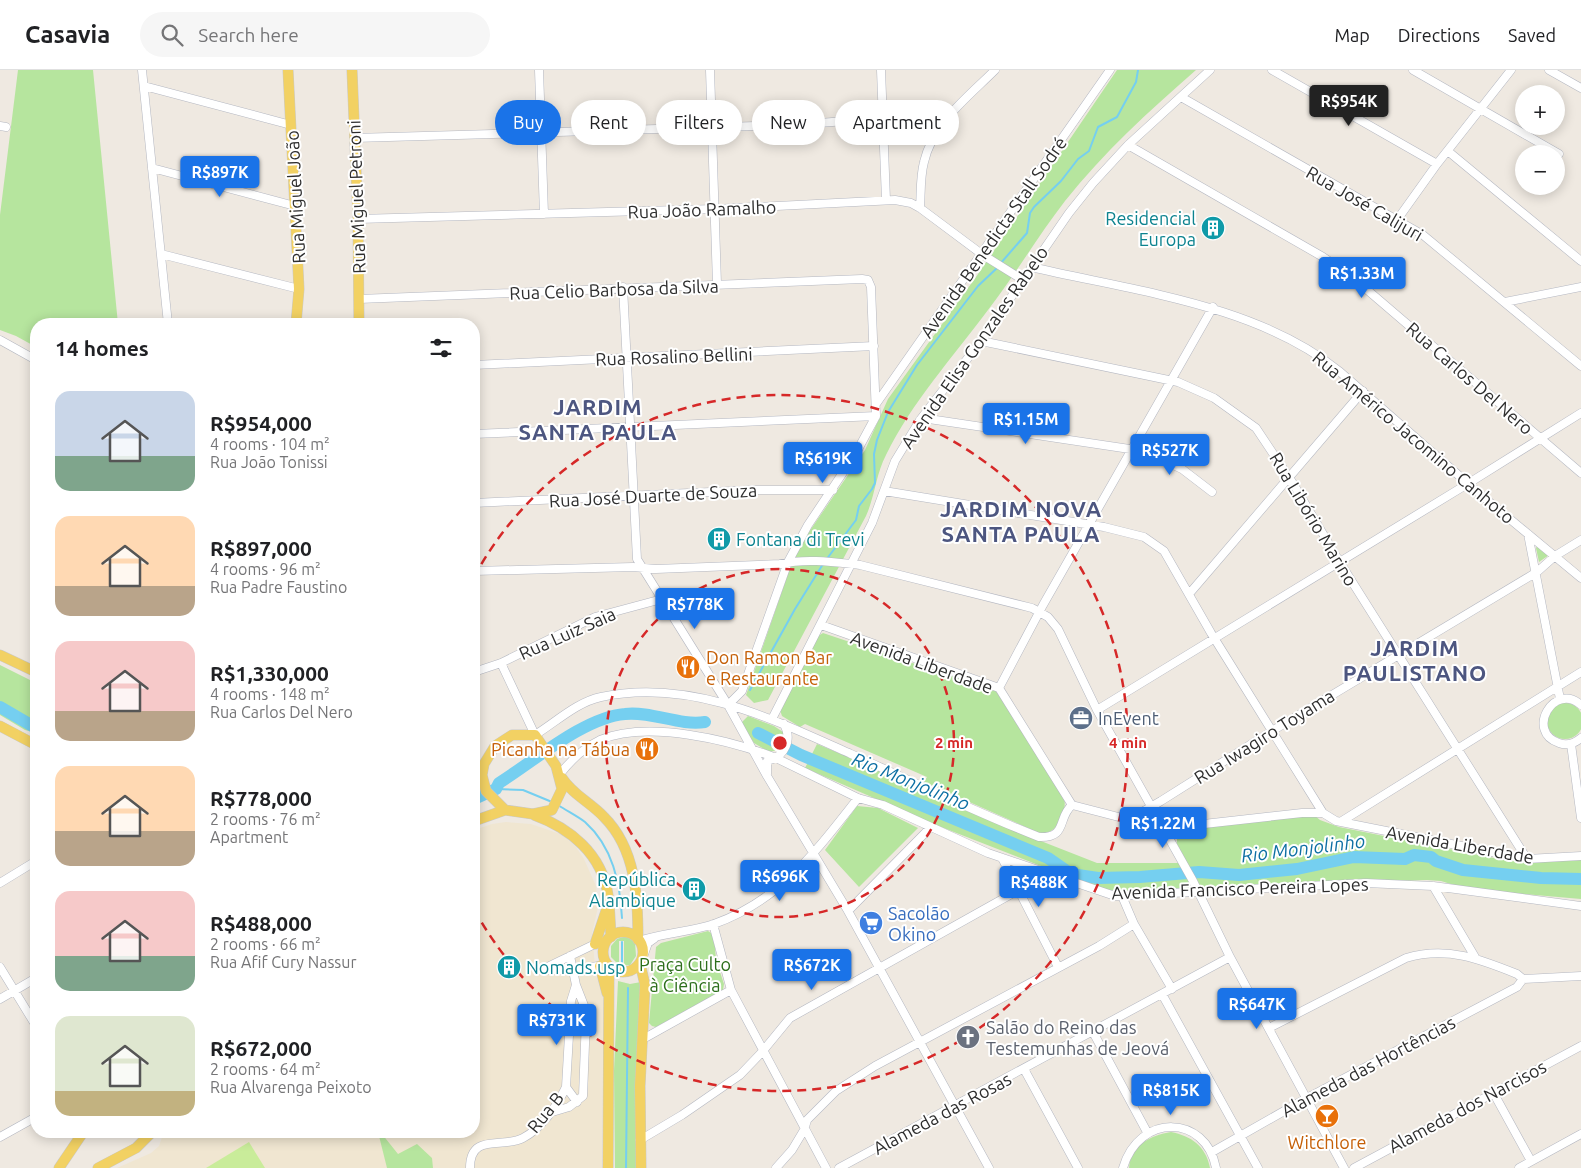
<!DOCTYPE html>
<meta charset="utf-8">
<style>
body{margin:0;font-family:Ubuntu,sans-serif;background:#f6f6f6;color:#202124;height:100vh;display:flex;flex-direction:column;font-size:19px;white-space:nowrap}
*{box-sizing:border-box;margin:0}
p{font-size:16px;color:#757577}
.icon{flex:none;width:28px;height:28px;fill:none;stroke:currentColor;stroke-width:2;stroke-linecap:round;stroke-linejoin:round}
.map{position:relative;flex:1;overflow:hidden}
.panel{position:absolute;left:30px;top:248px;width:450px;height:820px;display:flex;flex-direction:column;background:#fff;border-radius:20px;box-shadow:0 2px 12px #0003}
.panel>*{flex:none}
.top-card{position:absolute;left:495px;top:30px;width:475px;height:45px;display:flex;gap:10px}
.fabs{position:absolute;left:1515px;top:15px;display:grid;gap:10px}
.fabs a{display:grid;place-items:center;width:50px;height:50px;border-radius:50%;background:#fff;box-shadow:0 2px 12px #0003;font-size:25px}
.price{position:absolute;translate:-50% -42px;padding:0 11px;border-radius:5px;background:#1a73e8;color:#fff;font-size:16px;line-height:32px;filter:drop-shadow(0 1px 2px #0008)}
.price::after{content:'';position:absolute;left:50%;top:30px;width:15px;height:11px;margin-left:-8px;background:inherit;clip-path:polygon(0 0,100% 0,50% 100%)}
.price.active{background:#222;color:#fff}
ul{padding:0;list-style:none}
li{display:flex;align-items:center;gap:15px;height:125px;padding:0 25px}
li span{display:grid;place-items:center;flex:none;width:140px;height:100px;border-radius:15px;color:#555}
li>.icon{margin-inline-start:auto}
span .icon{width:60px;height:60px;fill:#fffc;stroke-width:1}
li b{font-size:21px}
h2{display:flex;justify-content:space-between;align-items:center;height:60px;padding:0 25px;font-size:21px}
.tag{padding:0 18px;border-radius:22px;background:#fff;box-shadow:0 2px 12px #0003;font-size:18px;line-height:45px}
.tag.active{background:#1a73e8;color:#fff}
header{display:flex;align-items:center;gap:30px;box-sizing:border-box;height:70px;padding:0 25px;background:#fff;border-bottom:1px solid #e0e0e0}
header strong{font-size:24px}
nav{display:flex;gap:28px;margin-inline-start:auto;font-size:18px}
.search{width:350px;height:45px;background:#f6f6f6;display:flex;align-items:center;gap:12px;box-sizing:border-box;padding:0 18px;border-radius:28px;color:#757577;font-size:19px}
.map>svg:first-child{display:block}
</style>
<header>
<strong>Casavia</strong>
<div class="search"><svg class="icon" aria-label="search" viewBox="0 0 24 24"><circle cx="10" cy="10" r="6"/><path d="M15 15l6 6"/></svg>Search here</div>
<nav><a>Map</a><a>Directions</a><a>Saved</a></nav>
</header>
<div class="map">
<svg width="1581" height="1098" viewBox="0 0 1581 1098">
<rect width="100%" height="100%" fill="#efe9e1"/>
<path fill="#f0e6d1" d="M 506,752 L 531,754 L 563,765 L 576,777 L 584,789 L 596,816 L 598,837 L 592,863 L 596,907 L 603,910 L 605,919 L 603,1030 L 605,1098 L 117,1098 L 151,1083 L 159,1076 L 164,1061 L 474,1061 L 474,760 L 492,754 Z"/>
<path fill="#b6e59e" fill-rule="evenodd" d="M 18,0 L 93,0 L 118,254 L 36,254 L 36,277 L 16,266 L 0,260 L 0,145 Z
M 1117,0 L 1196,0 C 1149,41 1104,82 1065,131 C 1038,166 1015,205 988,240 C 953,287 912,332 886,385 C 876,404 875,426 866,446 L 768,630 L 754,633 L 746,625 L 796,481 L 865,380 L 888,329 L 976,207 Z
M 1538,475 L 1549,485 L 1539,492 L 1536,478 Z
M 823,563 L 996,621 L 1064,727 C 1068,742 1056,769 1037,762 L 924,712 L 927,707 L 805,654 L 800,657 L 782,646 L 780,640 L 818,566 Z
M 0,595 L 36,613 L 36,663 L 25,660 L 0,645 Z
M1547 651a18 18 0 1 1 36 0a18 18 0 1 1-36 0Z
M 748,646 L 774,656 L 783,662 L 784,672 L 778,680 L 769,682 L 754,673 L 741,653 Z
M 817,674 L 942,726 L 1013,760 L 1097,793 L 1179,793 L 1192,814 L 1190,818 L 1183,820 L 1120,822 L 1092,816 L 936,755 L 805,698 Z
M 857,736 L 878,738 L 918,758 L 859,817 L 825,780 Z
M 1314,745 L 1320,750 L 1339,757 L 1504,790 L 1526,792 L 1581,790 L 1581,829 L 1467,819 L 1441,811 L 1427,810 L 1201,818 L 1177,774 L 1177,760 Z
M 708,861 L 714,865 L 716,890 L 724,914 L 723,920 L 656,957 L 652,956 L 649,953 L 656,877 L 661,873 Z
M 626,866 L 635,872 L 636,886 L 630,895 L 620,896 L 611,887 L 611,876 L 617,869 ZM 619,871 L 624,871 L 624,893 L 619,893 Z
M 618,911 L 630,914 L 641,912 L 637,1098 L 615,1098 L 614,1001 Z
M 1171,1062 C 1191,1066 1206,1076 1210,1098 L 1129,1098 C 1131,1075 1151,1065 1171,1062 Z
M 382,1064 L 398,1084 L 417,1074 L 432,1088 L 433,1098 L 387,1098 L 379,1066 Z"/>
<path fill="#c9ec9a" d="M 249,1072 L 265,1098 L 206,1098 Z"/>
<g fill="none" stroke-linecap="round" stroke-linejoin="round">
<path stroke="#75cff0" stroke-width="2" d="M 1000,194 L 1027,163 L 1030,143 L 1034,137 L 1061,111 L 1078,89 L 1089,81 L 1098,57 L 1117,47 L 1136,12 L 1138,0
M 826,490 L 856,450 L 859,436 L 872,419 L 875,413 L 874,384 L 877,370 L 888,342 L 917,295 L 978,216 L 997,198
M 750,620 L 795,539 L 823,494
M 496,719 L 523,720 L 552,732
M 558,735 C 567,741 577,746 585,752 C 613,777 620,813 622,848
M 622,892 L 622,872
M 626,1098 L 628,918"/>
<path stroke="#75cff0" stroke-width="12" d="M 0,637 L 36,658
M 758,663 L 801,685 L 1048,788 L 1071,804 L 1098,808 L 1140,807 L 1199,802 L 1239,805 L 1297,799 L 1354,787 L 1405,789 L 1414,785 L 1431,787 L 1436,791 L 1463,800 L 1541,808 L 1581,809
M 474,729 L 496,719 L 499,713 C 534,691 585,647 625,644 C 652,641 679,656 705,652"/>
<g stroke="#b4b7c1" stroke-width="9">
<path id="minor" d="M 142,0 L 168,254
M 539,0 L 544,144
M 710,0 L 717,214
M 881,0 L 886,130
M 1272,0 L 1437,94
M 1413,0 L 1559,84
M 1549,0 L 1581,18
M 144,16 L 291,55
M 1181,27 L 1423,165 L 1581,296
M 0,56 L 6,57
M 354,68 L 793,55 L 885,48
M 1128,75 L 1323,187 L 1351,206 L 1581,403
M 1449,82 L 1581,191
M 152,98 L 295,136
M 920,138 C 921,123 920,107 924,92 C 933,53 968,27 995,0
M 358,149 L 715,139 L 895,130 L 911,133 L 920,138 L 983,185 L 1023,210
M 1397,150 L 1437,94 L 1511,0
M 161,184 L 299,219
M 1031,197 C 1133,221 1256,234 1339,301 L 1487,430 L 1581,508
M 623,217 L 637,489 L 728,635 L 767,706 L 848,841 L 989,1098
M 359,229 L 862,209 L 868,210 L 871,217 L 876,346 L 856,383 L 808,455 L 788,492 L 742,621 L 728,635
M 1505,232 L 1581,217
M 0,270 L 36,290
M 981,271 L 1178,312 L 1214,328 L 1256,358 L 1294,415 L 1339,491 L 1527,789
M 474,295 L 874,276
M 876,334 L 1110,0
M 920,350 L 929,349 L 1143,381 L 1182,399 L 1212,422
M 474,364 L 876,346
M 884,421 L 1104,457 L 1144,467 L 1164,481 L 1211,563 L 1323,743
M 474,433 L 753,420 L 833,420
M 1528,464 L 1560,629
M 474,501 L 633,497 L 656,499 L 780,494 C 807,488 833,492 860,495 L 1032,538 L 1048,547 L 1058,559 L 1097,640 L 1193,811 L 1230,887 L 1344,1098
M 1189,524 L 1363,321
M 821,555 L 999,618 L 1072,735
M 501,593 L 535,665 C 556,652 577,632 601,627 C 689,608 773,649 851,684 C 914,712 975,742 1039,767 C 1068,768 1057,748 1072,735
M 474,602 L 501,593 L 595,547 L 662,529
M 999,618 L 1043,535 L 1213,237
M 1581,635 C 1554,611 1525,662 1559,673 C 1567,676 1575,673 1581,668
M 1097,640 L 1469,413 L 1581,343
M 772,649 L 872,453 L 895,391 L 920,350 L 981,271 L 1069,143 L 1093,113 L 1128,75 L 1210,0
M 1571,674 L 1581,748
M 560,704 C 571,690 583,678 600,670 C 648,650 730,670 776,688 C 788,679 791,667 784,654
M 767,704 L 767,691 L 776,688 L 858,728 L 883,735 L 988,783 L 1115,826 L 1366,813 L 1433,816 L 1581,836
M 1072,735 L 1138,752 L 1168,758 L 1302,743 L 1323,743 L 1336,751 L 1527,789 L 1581,786
M 1124,748 L 1137,745 L 1161,731 L 1272,661 L 1537,502 L 1555,486 L 1581,470
M 1342,751 L 1581,602
M 1002,788 L 1058,897
M 0,813 L 36,791
M 1433,816 L 1475,887
M 848,841 L 926,762 L 929,756
M 713,854 L 731,920 L 826,1098
M 1134,854 L 1172,919
M 639,871 C 663,863 690,862 714,854 C 781,830 816,781 858,728
M 643,887 L 648,873 L 655,868
M 0,897 L 36,956
M 541,900 L 595,874 L 607,871
M 543,900 L 573,900 L 604,895
M 1162,924 L 1258,1098
M 0,929 L 36,908
M 1269,958 L 1406,888 C 1447,876 1480,889 1517,904 L 1523,909 L 1581,906
M 1093,962 L 1147,1062
M 643,969 L 731,920
M 1024,999 L 1078,1098
M 566,1017 L 577,1032
M 1493,1022 L 1531,1091
M 549,1043 L 569,1037 L 583,1026 L 586,948 L 585,938 L 576,915
M 0,1067 L 36,1047
M 640,1070 L 682,1045 L 740,1005 L 762,982 L 790,948 L 1017,821
M 1212,1082 L 1307,1028 L 1517,917 L 1523,909
M 470,1098 C 470,1062 503,1079 523,1068 C 542,1058 557,1036 566,1017 L 571,931 L 576,915 L 570,886
M 776,1098 L 792,1080 L 804,1060 L 807,1050 L 836,1021 L 875,996 L 1099,876 L 1134,854 L 1122,826
M 839,1098 L 1230,887
M 1123,1098 C 1139,1043 1206,1044 1216,1098
M 1354,1098 L 1581,976
M 1519,1098 L 1581,1064"/>
</g>
<g stroke="#c9c9c9" stroke-width="11">
<path id="major" d="M 288,0 L 299,219 L 296,254
M 352,0 L 358,149 L 359,254
M 0,585 L 36,602
M 0,656 L 36,675
M 512,665 L 535,665 L 556,696 L 562,719 L 552,740 L 533,744 L 505,740 L 486,721 L 482,705 L 484,694 L 495,676 Z
M 562,708 C 573,725 590,732 604,747 C 636,779 638,827 638,870
M 534,745 C 570,758 602,784 608,825 C 610,838 610,853 611,867
M 474,751 L 505,740
M603 882a20 20 0 1 1 40 0a20 20 0 1 1-40 0Z
M 595,874 L 607,838
M 640,893 L 645,915 L 640,1016 L 641,1098
M 600,896 L 607,923
M 59,1098 L 84,1061
M 98,1098 L 136,1078 L 153,1061
M 608,1098 L 609,896"/>
</g>
<use href="#minor" stroke="#fff" stroke-width="8"/>
<use href="#major" stroke="#f2d163" stroke-width="10"/>
</g>
<g fill="none" stroke="#d62828" stroke-width="2.5" stroke-dasharray="9 6">
<circle cx="780" cy="673" r="174"/>
<path d="M474 507A348 348 0 1 1 474 839"/>
</g>
<defs>
<g id="building-disc" transform="scale(1.25)"><circle r="9.5" fill="#0f9aa8" stroke="#fff"/><path d="M-4-6H4V6H1V3H-1V6H-4ZM-2.5-4.3h1.7v1.8h-1.7ZM.8-4.3h1.7v1.8H.8ZM-2.5-1h1.7V.8h-1.7ZM.8-1h1.7V.8H.8Z" fill="#fff"/></g>
<g id="restaurant-disc" transform="scale(1.25)"><circle r="9.5" fill="#e8710a" stroke="#fff"/><path d="M-5-6h1v4h1v-4h1v4h1v-4h1v5L-1.5 .5V6h-2V.5L-5-1ZM5-6V6H3V1.5H1.5Q1.5-4 5-6Z" fill="#fff"/></g>
<g id="office-disc" transform="scale(1.25)"><circle r="9.5" fill="#5c6f8a" stroke="#fff"/><path d="M-6-3h4V-5.5h4V-3h4V5H-6ZM-1-4.5V-3h2v-1.5ZM-6 0V1H6V0Z" fill="#fff"/></g>
<g id="supermarket-disc" transform="scale(1.25)"><circle r="9.5" fill="#3f7fe0" stroke="#fff"/><path d="M-6-5.5h2.5l.6 2H6L4.5 2H-2.5L-4.4-4H-6ZM-1.5 3.2a1.3 1.3 0 1 0 .1 0ZM3 3.2a1.3 1.3 0 1 0 .1 0Z" fill="#fff"/></g>
<g id="church-disc" transform="scale(1.25)"><circle r="9.5" fill="#6b7280" stroke="#fff"/><path d="M-1.2-6h2.4v3.5h3.3v2.4h-3.3V6h-2.4V-.1h-3.3v-2.4h3.3Z" fill="#fff"/></g>
<g id="bar-disc" transform="scale(1.25)"><circle r="9.5" fill="#e8710a" stroke="#fff"/><path d="M-6-5H6L.8 .8V4.5H3.5V6h-7V4.5H-.8V.8Z" fill="#fff"/></g>
</defs>
<g fill-rule="evenodd">
<use href="#building-disc" x="1213" y="158"/>
<use href="#building-disc" x="719" y="469"/>
<use href="#restaurant-disc" x="688" y="597"/>
<use href="#office-disc" x="1081" y="648"/>
<use href="#restaurant-disc" x="647" y="679"/>
<use href="#building-disc" x="694" y="819"/>
<use href="#supermarket-disc" x="871" y="853"/>
<use href="#building-disc" x="509" y="897"/>
<use href="#church-disc" x="968" y="967"/>
<use href="#bar-disc" x="1327" y="1046"/>
</g>
<g text-anchor="middle" dominant-baseline="central" stroke-width="4" stroke-linejoin="round" paint-order="stroke">
<g font-size="18" fill="#2e2e2e" stroke="#fff">
<text transform="translate(295 127) rotate(-93)">Rua Miguel João</text>
<text transform="translate(356 127) rotate(-92)">Rua Miguel Petroni</text>
<text transform="translate(1365 133) rotate(30)">Rua José Calijuri</text>
<text transform="translate(702 139) rotate(-2)">Rua João Ramalho</text>
<text transform="translate(993 167) rotate(-55)">Avenida Benedicta Stall Sodré</text>
<text transform="translate(614 219) rotate(-2)">Rua Celio Barbosa da Silva</text>
<text transform="translate(974 277) rotate(-55)">Avenida Elisa Gonzales Rabelo</text>
<text transform="translate(674 286) rotate(-2)">Rua Rosalino Bellini</text>
<text transform="translate(1470 308) rotate(41)">Rua Carlos Del Nero</text>
<text transform="translate(1414 367) rotate(40)">Rua Américo Jacomino Canhoto</text>
<text transform="translate(653 425) rotate(-3)">Rua José Duarte de Souza</text>
<text transform="translate(1314 449) rotate(59)">Rua Libório Marino</text>
<text transform="translate(567 563) rotate(-24)">Rua Luiz Saia</text>
<text transform="translate(922 592) rotate(20)">Avenida Liberdade</text>
<text transform="translate(1264 666) rotate(-32)">Rua Iwagiro Toyama</text>
<text transform="translate(1460 774) rotate(10)">Avenida Liberdade</text>
<text transform="translate(1240 818) rotate(-2)">Avenida Francisco Pereira Lopes</text>
<text transform="translate(1368 996) rotate(-28)">Alameda das Hortências</text>
<text transform="translate(1467 1036) rotate(-28)">Alameda dos Narcisos</text>
<text transform="translate(545 1042) rotate(-51)">Rua B</text>
<text transform="translate(942 1043) rotate(-28)">Alameda das Rosas</text>
</g>
<g font-size="18" fill="#0d838f" stroke="#fff" text-anchor="end">
<text x="1196" y="148">Residencial<tspan x="1196" dy="21">Europa</tspan></text>
<text x="736" y="469" text-anchor="start">Fontana di Trevi</text>
<text x="676" y="809">República<tspan x="676" dy="21">Alambique</tspan></text>
<text x="526" y="897" text-anchor="start">Nomads.usp</text>
</g>
<g font-size="18" fill="#c56008" stroke="#fff" text-anchor="start">
<text x="706" y="587">Don Ramon Bar<tspan x="706" dy="21">e Restaurante</tspan></text>
<text x="630" y="679" text-anchor="end">Picanha na Tábua</text>
<text x="1327" y="1072" text-anchor="middle">Witchlore</text>
</g>
<g font-size="18" fill="#4e5e75" stroke="#fff" text-anchor="start">
<text x="1098" y="648">InEvent</text>
</g>
<g font-size="18" fill="#366cbe" stroke="#fff" text-anchor="start">
<text x="888" y="843">Sacolão<tspan x="888" dy="21">Okino</tspan></text>
</g>
<g font-size="18" fill="#2c6e1b" stroke="#fff">
<text x="685" y="894">Praça Culto<tspan x="685" dy="21">à Ciência</tspan></text>
</g>
<g font-size="18" fill="#5b616d" stroke="#fff" text-anchor="start">
<text x="986" y="957">Salão do Reino das<tspan x="986" dy="21">Testemunhas de Jeová</tspan></text>
</g>
<g font-size="19" font-style="italic" fill="#0d6fa3" stroke="#fff">
<text transform="translate(911 711) rotate(22)">Rio Monjolinho</text>
<text transform="translate(1303 778) rotate(-7)">Rio Monjolinho</text>
</g>
<g font-size="22" font-weight="bold" letter-spacing="1" fill="#4d5680" stroke="#fff">
<text x="598" y="336">JARDIM<tspan x="598" dy="25">SANTA PAULA</tspan></text>
<text x="1021" y="438">JARDIM NOVA<tspan x="1021" dy="25">SANTA PAULA</tspan></text>
<text x="1415" y="577">JARDIM<tspan x="1415" dy="25">PAULISTANO</tspan></text>
</g>
</g>
<circle cx="780" cy="673" r="8" fill="#d62828" stroke="#fff" stroke-width="2.5"/>
<g font-size="15" text-anchor="middle" font-weight="bold" fill="#d62828" stroke="#fff" stroke-width="4" stroke-linejoin="round" paint-order="stroke">
<text x="954" y="678">2 min</text>
<text x="1128" y="678">4 min</text>
</g>
</svg>
<div class="fabs">
<a>+</a>
<a>−</a>
</div>
<b class="price active" style="left:1349px;top:57px">R$954K</b>
<b class="price" style="left:220px;top:128px">R$897K</b>
<b class="price" style="left:1362px;top:229px">R$1.33M</b>
<b class="price" style="left:1026px;top:375px">R$1.15M</b>
<b class="price" style="left:1170px;top:406px">R$527K</b>
<b class="price" style="left:823px;top:414px">R$619K</b>
<b class="price" style="left:695px;top:560px">R$778K</b>
<b class="price" style="left:1163px;top:779px">R$1.22M</b>
<b class="price" style="left:780px;top:832px">R$696K</b>
<b class="price" style="left:1039px;top:838px">R$488K</b>
<b class="price" style="left:812px;top:921px">R$672K</b>
<b class="price" style="left:1257px;top:960px">R$647K</b>
<b class="price" style="left:557px;top:976px">R$731K</b>
<b class="price" style="left:1171px;top:1046px">R$815K</b>
<div class="top-card">
<a class="tag active">Buy</a>
<a class="tag">Rent</a>
<a class="tag">Filters</a>
<a class="tag">New</a>
<a class="tag">Apartment</a>
</div>
<section class="panel">
<h2>14 homes<svg class="icon" aria-label="filters" viewBox="0 0 24 24"><path d="M4 7h16M4 17h16"/><circle cx="9" cy="7" r="2"/><circle cx="15" cy="17" r="2"/></svg></h2>
<ul>
<li><span style="background:linear-gradient(#c9d6e8 65%,#7fa58c 0)"><svg class="icon" aria-label="home" viewBox="0 0 24 24"><path d="M3 11l9-7 9 7M6 9v11h12V9"/></svg></span><div><b>R$954,000</b><p>4 rooms · 104 m²</p><p>Rua João Tonissi</p></div></li>
<li><span style="background:linear-gradient(#ffd9b3 70%,#b9a48a 0)"><svg class="icon" aria-label="home" viewBox="0 0 24 24"><path d="M3 11l9-7 9 7M6 9v11h12V9"/></svg></span><div><b>R$897,000</b><p>4 rooms · 96 m²</p><p>Rua Padre Faustino</p></div></li>
<li><span style="background:linear-gradient(#f6c9c9 70%,#b9a48a 0)"><svg class="icon" aria-label="home" viewBox="0 0 24 24"><path d="M3 11l9-7 9 7M6 9v11h12V9"/></svg></span><div><b>R$1,330,000</b><p>4 rooms · 148 m²</p><p>Rua Carlos Del Nero</p></div></li>
<li><span style="background:linear-gradient(#ffd9b3 65%,#b9a48a 0)"><svg class="icon" aria-label="home" viewBox="0 0 24 24"><path d="M3 11l9-7 9 7M6 9v11h12V9"/></svg></span><div><b>R$778,000</b><p>2 rooms · 76 m²</p><p>Apartment</p></div></li>
<li><span style="background:linear-gradient(#f6c9c9 65%,#7fa58c 0)"><svg class="icon" aria-label="home" viewBox="0 0 24 24"><path d="M3 11l9-7 9 7M6 9v11h12V9"/></svg></span><div><b>R$488,000</b><p>2 rooms · 66 m²</p><p>Rua Afif Cury Nassur</p></div></li>
<li><span style="background:linear-gradient(#dfe7d0 75%,#c2b280 0)"><svg class="icon" aria-label="home" viewBox="0 0 24 24"><path d="M3 11l9-7 9 7M6 9v11h12V9"/></svg></span><div><b>R$672,000</b><p>2 rooms · 64 m²</p><p>Rua Alvarenga Peixoto</p></div></li>
</ul>
</section>
</div>
